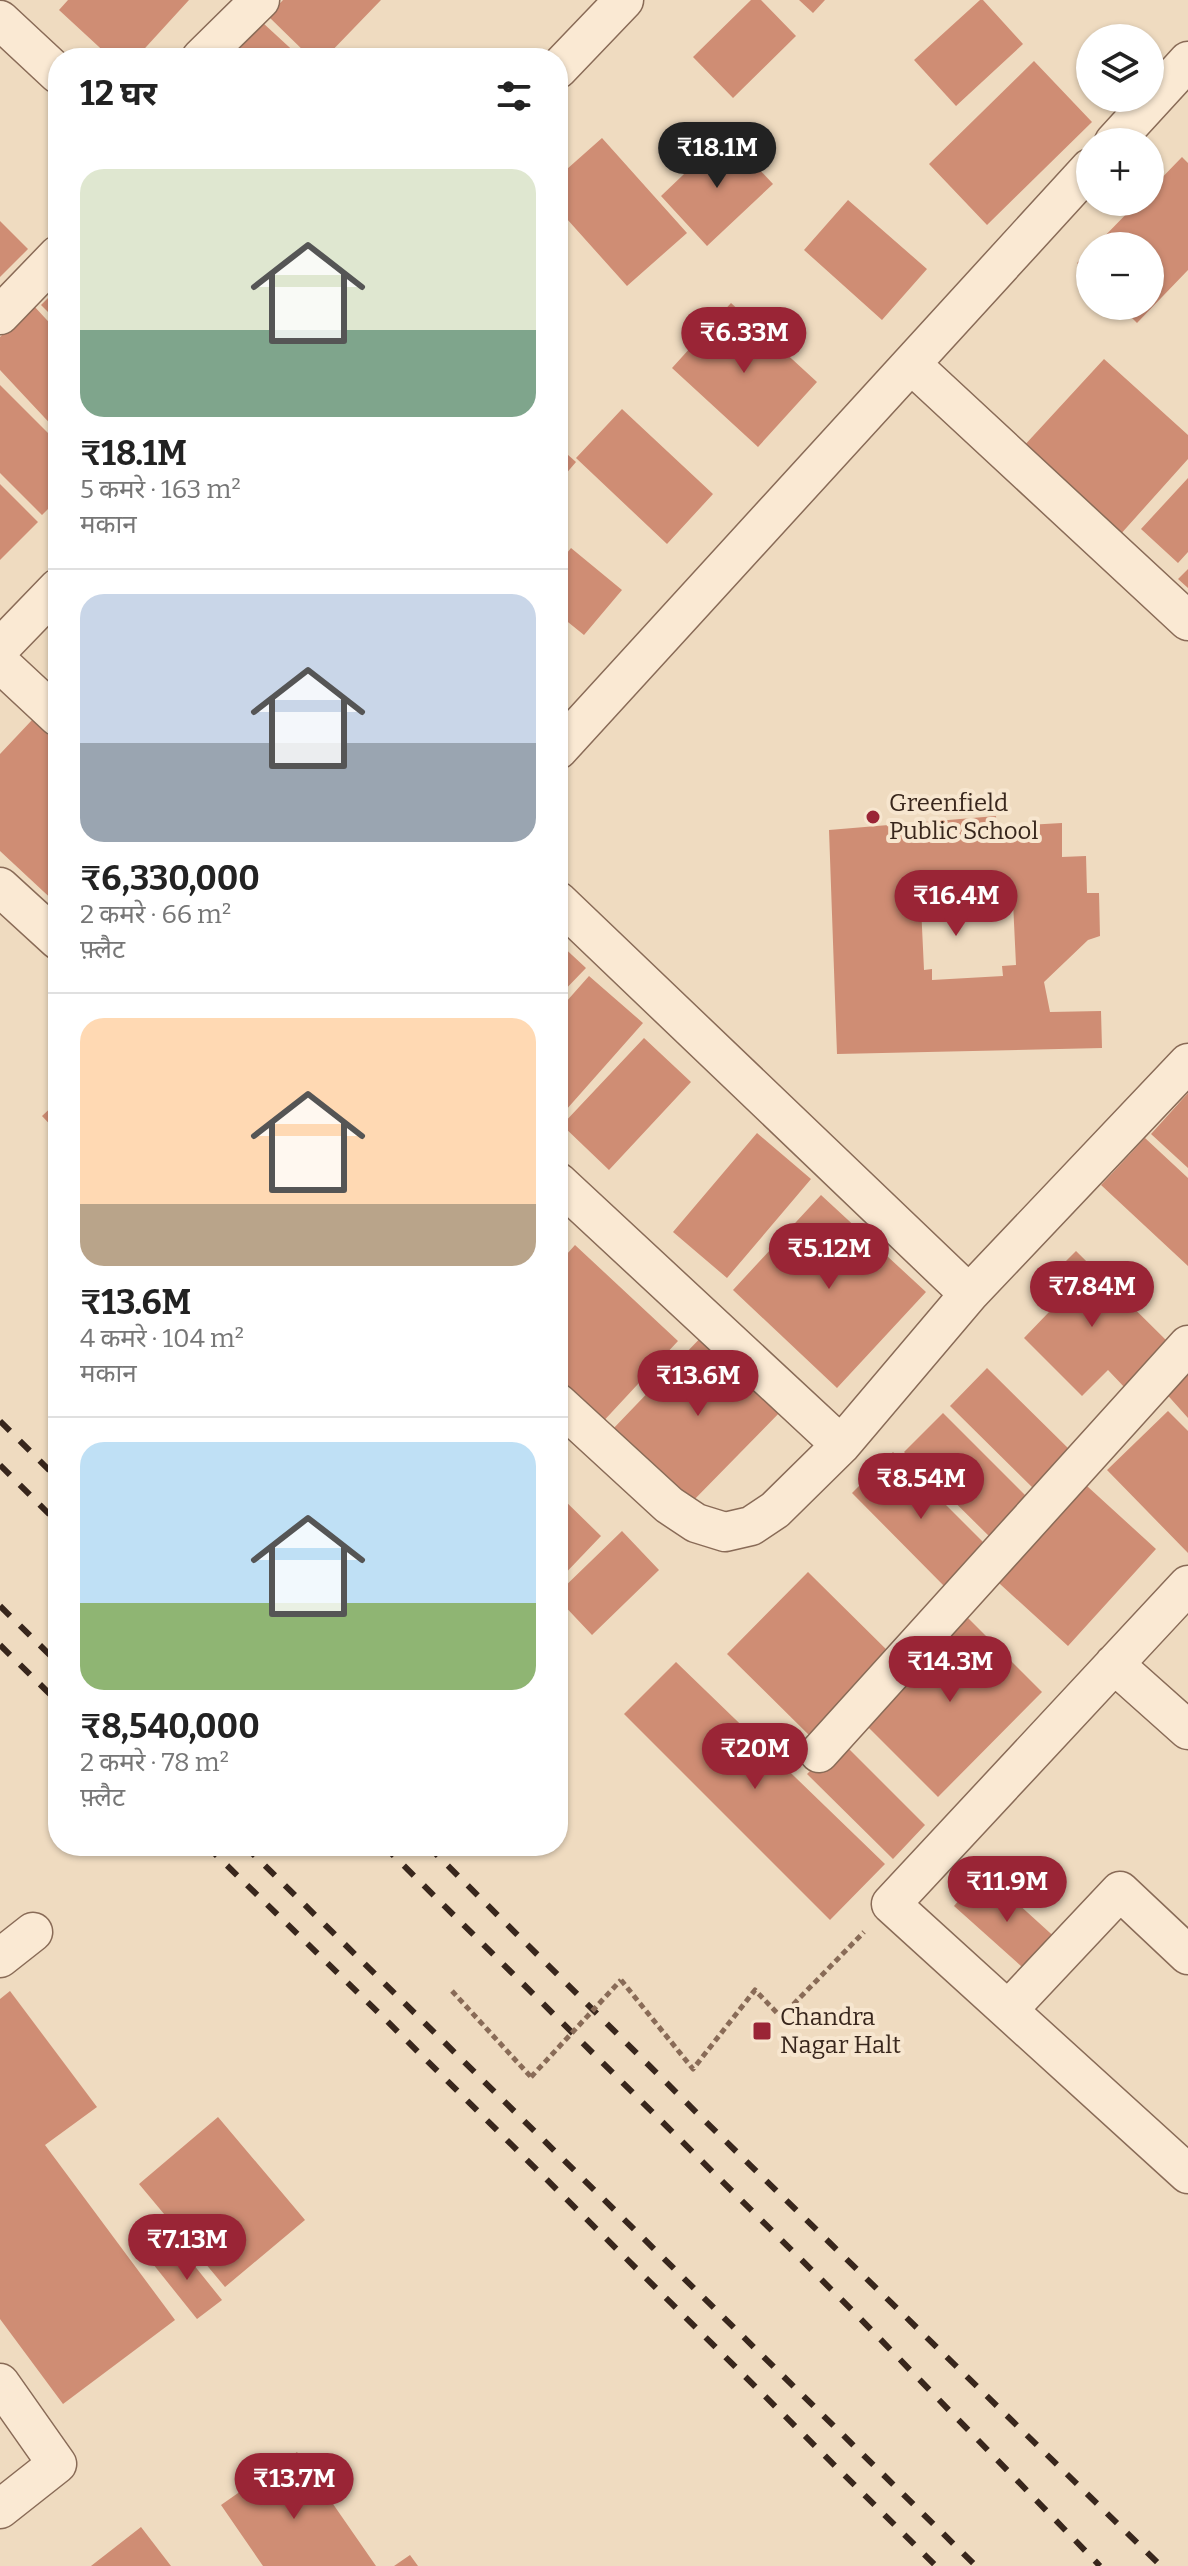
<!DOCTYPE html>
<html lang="hi">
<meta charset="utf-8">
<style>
body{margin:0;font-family:Bitter,"Noto Sans Devanagari",serif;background:#f2f2f2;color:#222;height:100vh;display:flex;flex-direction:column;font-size:30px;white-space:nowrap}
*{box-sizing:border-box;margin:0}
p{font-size:26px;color:#767676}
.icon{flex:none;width:44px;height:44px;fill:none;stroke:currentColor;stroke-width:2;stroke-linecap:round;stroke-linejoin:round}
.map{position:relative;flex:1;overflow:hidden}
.sheet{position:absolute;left:48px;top:48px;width:520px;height:1808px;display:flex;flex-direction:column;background:#fff;border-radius:32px;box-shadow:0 2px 6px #0004}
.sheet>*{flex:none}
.buttons{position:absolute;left:1076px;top:24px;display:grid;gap:16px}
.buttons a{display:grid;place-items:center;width:88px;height:88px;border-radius:50%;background:#fff;box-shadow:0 2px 6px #0004;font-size:40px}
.price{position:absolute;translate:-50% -68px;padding:0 18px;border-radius:28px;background:#9a2536;color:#fff;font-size:26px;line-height:52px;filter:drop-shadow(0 2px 4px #0008)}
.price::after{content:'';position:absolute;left:50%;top:48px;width:24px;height:18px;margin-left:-12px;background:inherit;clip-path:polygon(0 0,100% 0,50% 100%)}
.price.active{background:#222;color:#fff}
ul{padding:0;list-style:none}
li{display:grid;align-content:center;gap:16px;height:424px;padding:0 32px}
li+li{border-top:2px solid #e0e0e0}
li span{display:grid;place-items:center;height:248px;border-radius:24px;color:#555}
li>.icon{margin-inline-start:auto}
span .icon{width:144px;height:144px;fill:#fffc;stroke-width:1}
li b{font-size:34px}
h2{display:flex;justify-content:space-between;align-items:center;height:96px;padding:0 32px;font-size:34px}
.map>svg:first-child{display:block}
</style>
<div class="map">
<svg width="1188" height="2566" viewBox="0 0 1188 2566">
<rect width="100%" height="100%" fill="#efdbc0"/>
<path fill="#cf8d74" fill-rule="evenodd" d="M 68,0 L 189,0 L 136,58 L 111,58 L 59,10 Z
M 283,0 L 381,0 L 325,58 L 311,58 L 268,16 Z
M 751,0 L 761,0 L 796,36 L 733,98 L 693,57 Z
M 799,0 L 825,0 L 813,13 Z
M 980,0 L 983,0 L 1023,44 L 956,106 L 914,60 Z
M 263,23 L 301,58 L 231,58 Z
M 1034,61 L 1092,122 L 987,225 L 929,164 Z
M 726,134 L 773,184 L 707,246 L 661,196 Z
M 602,138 L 687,233 L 627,286 L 558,209 L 558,177 Z
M 1182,157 L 1188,163 L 1188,270 L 1137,323 L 1120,306 L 1150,306 L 1150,246 L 1095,246 L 1138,202 L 1150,202 L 1150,190 Z
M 848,200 L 927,269 L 882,320 L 804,250 Z
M 0,221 L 28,249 L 0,277 Z
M 1090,251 L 1090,276 L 1077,263 Z
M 58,288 L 58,322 L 41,305 Z
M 731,303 L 817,382 L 758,447 L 672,368 Z
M 33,305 L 58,332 L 58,432 L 0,370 L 0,337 Z
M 1104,359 L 1188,435 L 1188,459 L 1119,536 L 1022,448 Z
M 0,385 L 58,443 L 58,499 L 42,515 L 0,473 Z
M 622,409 L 713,494 L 667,544 L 576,458 Z
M 558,446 L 576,462 L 558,483 Z
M 1188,478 L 1188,552 L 1178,563 L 1141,529 Z
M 0,484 L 38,522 L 0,560 Z
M 571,548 L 622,590 L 584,635 L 558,614 L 558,564 Z
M 1188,569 L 1188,588 L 1178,579 Z
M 32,720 L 58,744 L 58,905 L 0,851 L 0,754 Z
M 996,816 L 997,836 L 1027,835 L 1027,825 L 1062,823 L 1062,857 L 1086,856 L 1087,893 L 1099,893 L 1100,936 L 1088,940 L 1044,982 L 1050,1012 L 1101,1011 L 1102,1048 L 837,1054 L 829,830 ZM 1003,886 L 1004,902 L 1013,902 L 1016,965 L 1002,966 L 1003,976 L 932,980 L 932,969 L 924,970 L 921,906 L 935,906 L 934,889 Z
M 558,942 L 586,968 L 558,997 Z
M 589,976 L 643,1023 L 558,1119 L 558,1011 Z
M 644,1038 L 691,1082 L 609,1170 L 562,1125 Z
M 1188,1093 L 1188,1168 L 1151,1134 Z
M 58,1101 L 58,1133 L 42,1116 Z
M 757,1133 L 811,1179 L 727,1278 L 673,1232 Z
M 1145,1138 L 1188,1178 L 1188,1266 L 1101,1185 Z
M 821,1195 L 926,1292 L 837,1388 L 733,1290 Z
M 575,1245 L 678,1341 L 598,1427 L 558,1390 L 558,1264 Z
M 1076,1251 L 1171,1345 L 1127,1390 L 1108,1370 L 1082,1396 L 1024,1338 L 1049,1312 L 1032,1295 Z
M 708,1330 L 786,1406 L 688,1506 L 611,1431 Z
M 1188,1367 L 1188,1418 L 1163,1390 Z
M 987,1368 L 1073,1453 L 1036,1491 L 950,1406 Z
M 1168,1411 L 1188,1431 L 1188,1553 L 1107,1470 Z
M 943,1413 L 1035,1505 L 997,1544 L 904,1452 Z
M 893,1452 L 989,1548 L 948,1590 L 852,1493 Z
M 1076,1476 L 1156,1549 L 1068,1646 L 988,1573 Z
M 558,1494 L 601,1536 L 558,1581 Z
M 622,1531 L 659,1570 L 592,1635 L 558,1599 L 558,1593 Z
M 808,1572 L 898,1661 L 817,1743 L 727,1654 Z
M 962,1612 L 1042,1692 L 938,1797 L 858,1717 Z
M 676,1662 L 885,1864 L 830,1920 L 624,1714 Z
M 841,1741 L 925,1825 L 893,1859 L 807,1774 Z
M 983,1872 L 1060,1942 L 1031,1975 L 954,1906 Z
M 10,1991 L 97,2107 L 45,2145 L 175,2320 L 63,2404 L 0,2319 L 0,1999 Z
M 218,2117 L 305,2220 L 225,2287 L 139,2184 Z
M 177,2244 L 222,2300 L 197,2319 L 153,2264 Z
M 297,2452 L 376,2566 L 263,2566 L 221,2505 Z
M 141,2527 L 171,2566 L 91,2566 Z
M 410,2555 L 418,2566 L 394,2566 Z"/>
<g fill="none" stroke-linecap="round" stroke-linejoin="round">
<g stroke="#896b57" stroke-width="41">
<path id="minor" d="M 0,20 L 58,74
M 201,58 L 260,0
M 558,69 L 624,0
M 1114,142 L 1188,61
M 0,315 L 58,255
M 911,364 L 1188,621
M 0,648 L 58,588
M 0,663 L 58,717
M 558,750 L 1090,168
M 0,887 L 58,940
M 558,901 L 969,1294
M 558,1182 L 841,1445
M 558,1403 L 669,1505 L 696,1523 L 725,1532 L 751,1526 L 775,1510 L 841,1445 L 969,1294 L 1188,1063
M 1188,1585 L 891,1904 L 1188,2174
M 1114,1664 L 1188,1730
M 819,1753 L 1188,1345
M 0,1958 L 33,1932
M 1008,2010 L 1120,1891 L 1188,1955
M 0,2383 L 57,2464 L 0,2509"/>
</g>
<path stroke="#896b57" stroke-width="5" stroke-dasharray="6 4" stroke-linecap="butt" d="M 621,1980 L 693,2069 L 755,1990 L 781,2017 L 864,1932
M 452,1991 L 531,2077"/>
<use href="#minor" stroke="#fae9d3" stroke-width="38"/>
<path stroke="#38261c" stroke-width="6" stroke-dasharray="14 14" stroke-linecap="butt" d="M 0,1421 L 58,1479
M 0,1465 L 58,1523
M 0,1606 L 58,1663
M 0,1645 L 58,1702
M 207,1846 L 387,2021 L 936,2566
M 245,1846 L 976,2566
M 384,1846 L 853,2311 L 1100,2566
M 428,1846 L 705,2121 L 1161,2566"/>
<path stroke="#896b57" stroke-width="5" stroke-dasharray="6 4" stroke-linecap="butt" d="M 531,2077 L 621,1980"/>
</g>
<g fill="#9a2536" stroke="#f7e6cf" stroke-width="3">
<circle cx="873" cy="817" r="8"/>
<rect x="752" y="2021" width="20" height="20" rx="4"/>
</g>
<g text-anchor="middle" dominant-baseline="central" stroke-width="8" stroke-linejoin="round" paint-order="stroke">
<g font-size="24" fill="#38261c" stroke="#f7e6cf" text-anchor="start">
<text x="889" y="803">Greenfield<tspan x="889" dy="28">Public School</tspan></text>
<text x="780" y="2017">Chandra<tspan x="780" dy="28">Nagar Halt</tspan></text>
</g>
</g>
</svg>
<div class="buttons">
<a><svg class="icon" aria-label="layers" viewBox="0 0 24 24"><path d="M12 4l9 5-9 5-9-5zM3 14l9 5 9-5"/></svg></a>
<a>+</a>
<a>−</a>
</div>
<b class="price active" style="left:717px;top:190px">₹18.1M</b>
<b class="price" style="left:744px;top:375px">₹6.33M</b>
<b class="price" style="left:956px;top:938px">₹16.4M</b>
<b class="price" style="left:829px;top:1291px">₹5.12M</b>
<b class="price" style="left:1092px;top:1329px">₹7.84M</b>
<b class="price" style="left:698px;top:1418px">₹13.6M</b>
<b class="price" style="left:921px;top:1521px">₹8.54M</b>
<b class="price" style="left:950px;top:1704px">₹14.3M</b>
<b class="price" style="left:755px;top:1791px">₹20M</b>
<b class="price" style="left:1007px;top:1924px">₹11.9M</b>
<b class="price" style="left:187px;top:2282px">₹7.13M</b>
<b class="price" style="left:294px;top:2521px">₹13.7M</b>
<section class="sheet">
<h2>12 घर<svg class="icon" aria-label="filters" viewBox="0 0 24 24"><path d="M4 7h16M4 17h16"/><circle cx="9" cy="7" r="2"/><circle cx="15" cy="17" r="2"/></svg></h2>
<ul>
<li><span style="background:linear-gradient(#dfe7d0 65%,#7fa58c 0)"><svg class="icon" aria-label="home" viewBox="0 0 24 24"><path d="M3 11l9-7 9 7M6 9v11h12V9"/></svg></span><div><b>₹18.1M</b><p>5 कमरे · 163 m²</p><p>मकान</p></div></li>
<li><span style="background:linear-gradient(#c9d6e8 60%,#9aa5b1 0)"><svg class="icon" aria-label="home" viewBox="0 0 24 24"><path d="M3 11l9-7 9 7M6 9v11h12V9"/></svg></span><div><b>₹6,330,000</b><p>2 कमरे · 66 m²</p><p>फ़्लैट</p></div></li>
<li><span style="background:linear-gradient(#ffd9b3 75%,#b9a48a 0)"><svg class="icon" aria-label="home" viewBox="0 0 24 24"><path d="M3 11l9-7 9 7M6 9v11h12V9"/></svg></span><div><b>₹13.6M</b><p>4 कमरे · 104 m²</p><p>मकान</p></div></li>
<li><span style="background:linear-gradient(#bfe0f5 65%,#8fb573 0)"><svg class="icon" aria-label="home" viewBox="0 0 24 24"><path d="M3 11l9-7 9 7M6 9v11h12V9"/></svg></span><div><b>₹8,540,000</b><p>2 कमरे · 78 m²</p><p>फ़्लैट</p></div></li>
</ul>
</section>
</div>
